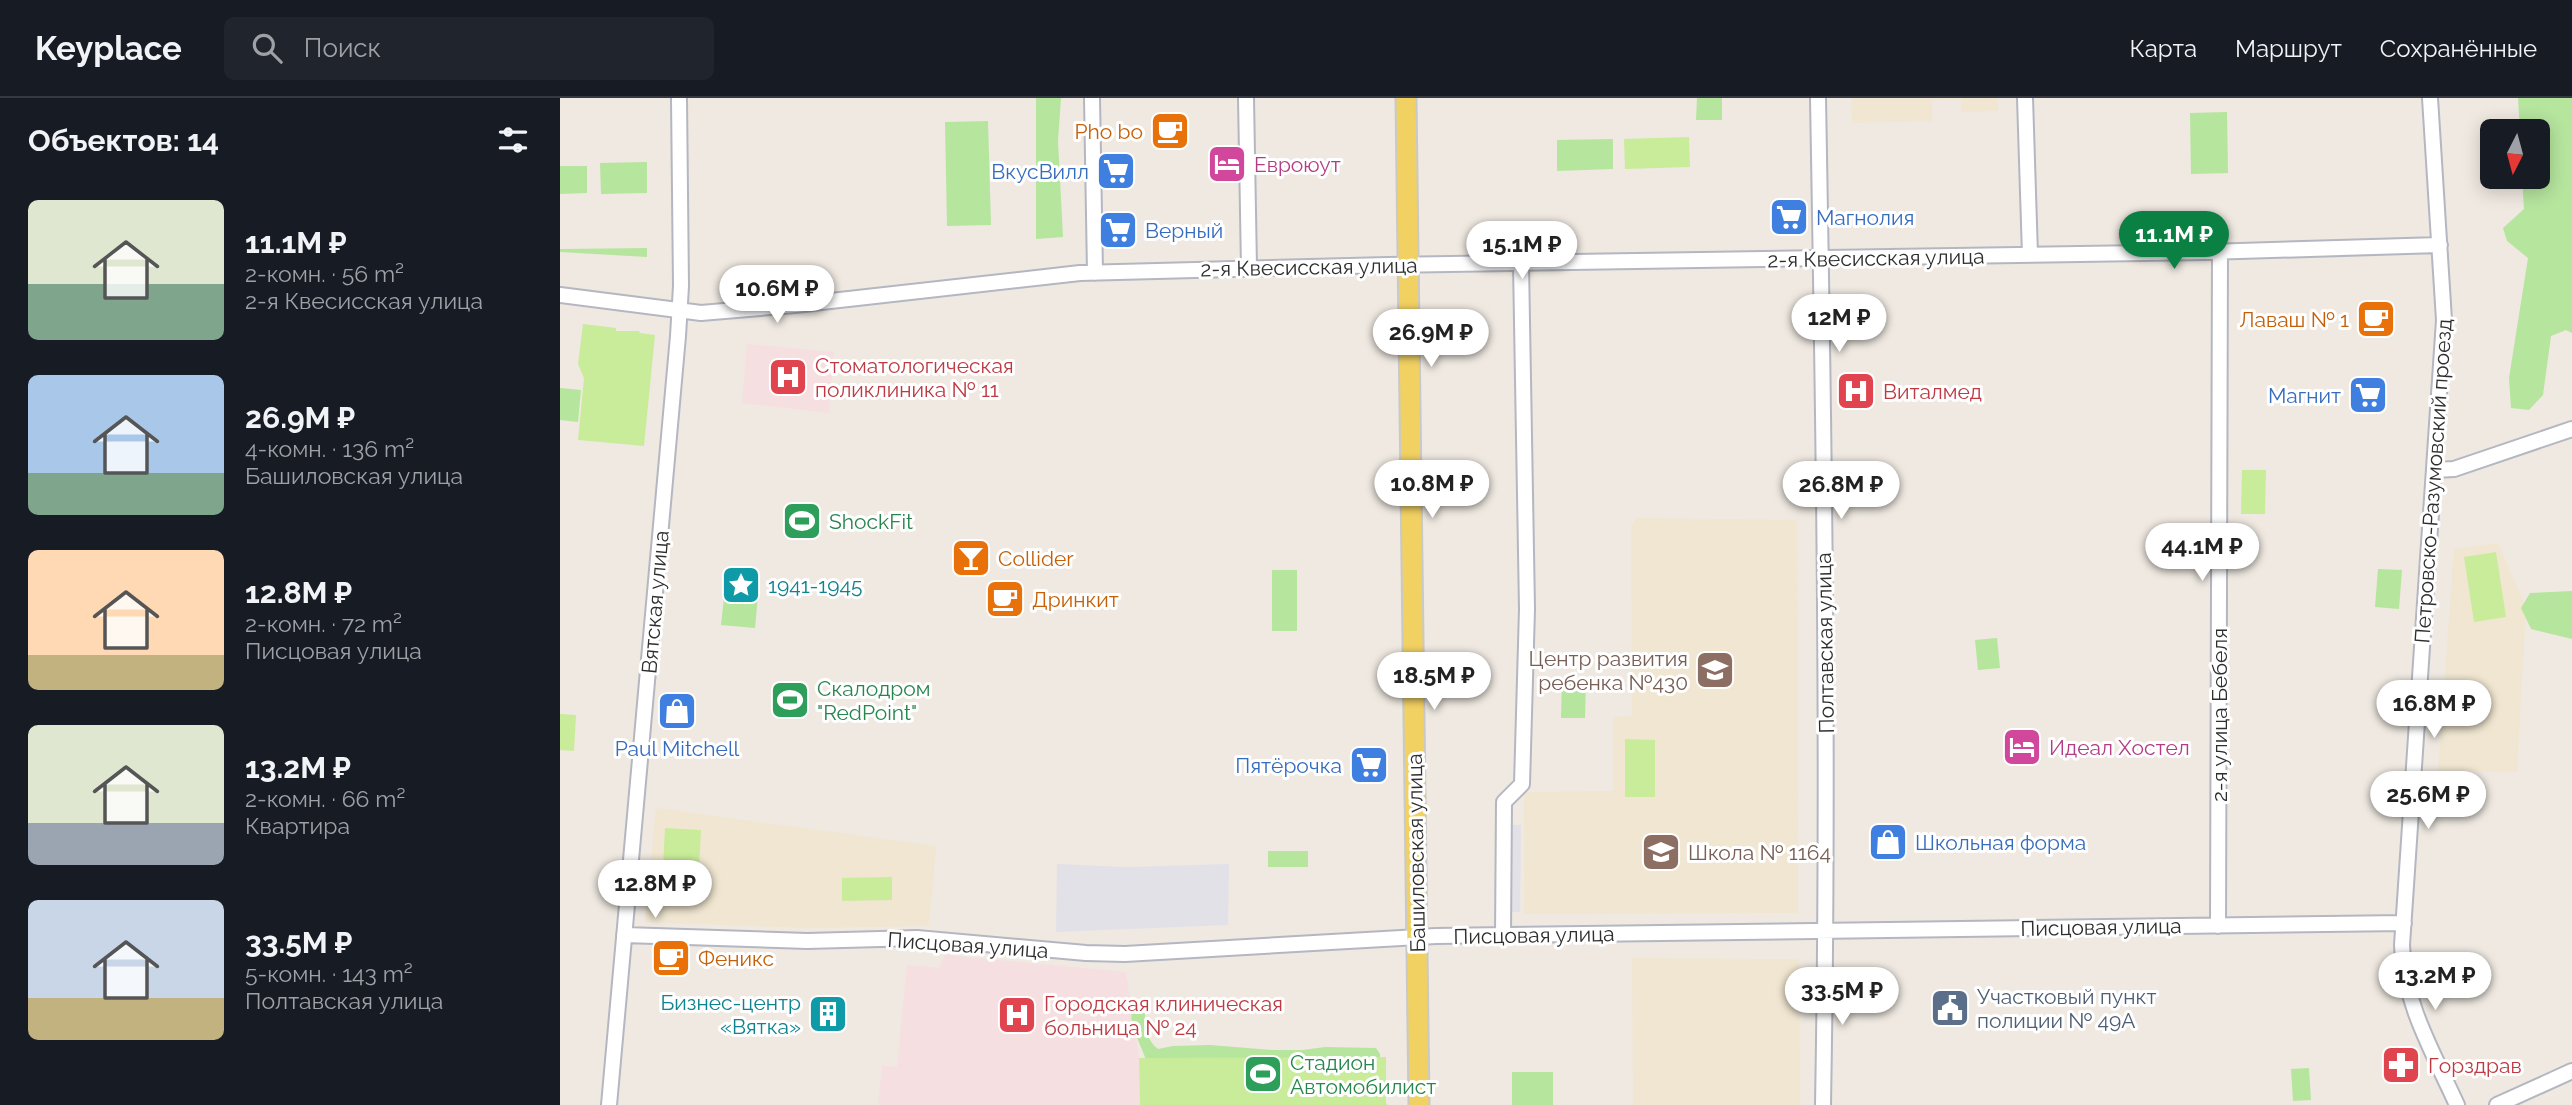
<!DOCTYPE html>
<html lang="ru">
<meta charset="utf-8">
<style>
body{margin:0;font-family:Raleway,sans-serif;background:#20242c;color:#f1f3f6;height:100vh;display:flex;flex-direction:column;font-size:26px;white-space:nowrap}
*{box-sizing:border-box;margin:0}
p{font-size:23px;color:#9ea1a6}
.icon{flex:none;width:38px;height:38px;fill:none;stroke:currentColor;stroke-width:2;stroke-linecap:round;stroke-linejoin:round}
.map{position:relative;flex:1;overflow:hidden}
.panel{display:flex;flex-direction:column;background:#171b24;width:560px}
.panel>*{flex:none}
.needle{width:46px;rotate:186deg}
.tools{position:absolute;left:1920px;top:21px;display:grid;gap:14px}
.tools a{display:grid;place-items:center;width:70px;height:70px;border-radius:10px;background:#171b24;box-shadow:0 4px 18px #0003;font-size:35px}
.price{position:absolute;translate:-50% -60px;padding:0 16px;border-radius:24px;background:#fff;color:#222;font-size:23px;line-height:46px;filter:drop-shadow(0 2px 4px #0008)}
.price::after{content:'';position:absolute;left:50%;top:42px;width:21px;height:16px;margin-left:-10px;background:inherit;clip-path:polygon(0 0,100% 0,50% 100%)}
.price.active{background:#0b8043;color:#fff}
ul{padding:0;list-style:none}
li{display:flex;align-items:center;gap:21px;height:175px;padding:0 28px}
li span{display:grid;place-items:center;flex:none;width:196px;height:140px;border-radius:10px;color:#555}
li>.icon{margin-inline-start:auto}
span .icon{width:84px;height:84px;fill:#fffc;stroke-width:1}
li b{font-size:30px}
h2{display:flex;justify-content:space-between;align-items:center;height:84px;padding:0 28px;font-size:30px}
header{display:flex;align-items:center;gap:42px;box-sizing:border-box;height:98px;padding:0 35px;background:#171b24;border-bottom:2px solid #363941}
header strong{font-size:33px}
nav{display:flex;gap:38px;margin-inline-start:auto;font-size:24px}
.search{width:490px;height:63px;background:#20242c;display:flex;align-items:center;gap:18px;box-sizing:border-box;padding:0 24px;border-radius:10px;color:#9ea1a6;font-size:26px}
main{display:flex;flex:1;min-height:0}
.map>svg:first-child{display:block}
</style>
<header>
<strong>Keyplace</strong>
<div class="search"><svg class="icon" aria-label="search" viewBox="0 0 24 24"><circle cx="10" cy="10" r="6"/><path d="M15 15l6 6"/></svg>Поиск</div>
<nav><a>Карта</a><a>Маршрут</a><a>Сохранённые</a></nav>
</header>
<main>
<section class="panel">
<h2>Объектов: 14<svg class="icon" aria-label="filters" viewBox="0 0 24 24"><path d="M4 7h16M4 17h16"/><circle cx="9" cy="7" r="2"/><circle cx="15" cy="17" r="2"/></svg></h2>
<ul>
<li><span style="background:linear-gradient(#dfe7d0 60%,#7fa58c 0)"><svg class="icon" aria-label="home" viewBox="0 0 24 24"><path d="M3 11l9-7 9 7M6 9v11h12V9"/></svg></span><div><b>11.1M ₽</b><p>2-комн. · 56 m²</p><p>2-я Квесисская улица</p></div></li>
<li><span style="background:linear-gradient(#a9c7e8 70%,#7fa58c 0)"><svg class="icon" aria-label="home" viewBox="0 0 24 24"><path d="M3 11l9-7 9 7M6 9v11h12V9"/></svg></span><div><b>26.9M ₽</b><p>4-комн. · 136 m²</p><p>Башиловская улица</p></div></li>
<li><span style="background:linear-gradient(#ffd9b3 75%,#c2b280 0)"><svg class="icon" aria-label="home" viewBox="0 0 24 24"><path d="M3 11l9-7 9 7M6 9v11h12V9"/></svg></span><div><b>12.8M ₽</b><p>2-комн. · 72 m²</p><p>Писцовая улица</p></div></li>
<li><span style="background:linear-gradient(#dfe7d0 70%,#9aa5b1 0)"><svg class="icon" aria-label="home" viewBox="0 0 24 24"><path d="M3 11l9-7 9 7M6 9v11h12V9"/></svg></span><div><b>13.2M ₽</b><p>2-комн. · 66 m²</p><p>Квартира</p></div></li>
<li><span style="background:linear-gradient(#c9d6e8 70%,#c2b280 0)"><svg class="icon" aria-label="home" viewBox="0 0 24 24"><path d="M3 11l9-7 9 7M6 9v11h12V9"/></svg></span><div><b>33.5M ₽</b><p>5-комн. · 143 m²</p><p>Полтавская улица</p></div></li>
</ul>
</section>
<div class="map">
<svg width="2012" height="1007" viewBox="0 0 2012 1007">
<rect width="100%" height="100%" fill="#efe9e1"/>
<path fill="#e3e1e8" d="M 950,727 L 961,727 L 960,814 L 950,814 Z
M 497,766 L 567,769 L 669,766 L 668,827 L 496,834 Z"/>
<path fill="#f0e6d1" d="M 1291,0 L 1438,0 L 1438,13 L 1401,14 L 1401,1 L 1372,2 L 1372,23 L 1292,25 Z
M 1076,420 L 1237,422 L 1238,815 L 964,816 L 964,694 L 1053,693 L 1053,619 L 1072,618 L 1071,428 Z
M 1938,445 L 1966,510 L 1957,674 L 1878,672 L 1894,451 Z
M 96,710 L 376,748 L 369,828 L 247,830 L 85,824 Z
M 1072,860 L 1239,861 L 1240,1007 L 1073,1007 Z"/>
<path fill="#f5dfe0" d="M 187,246 L 274,254 L 269,315 L 182,305 Z
M 385,857 L 566,874 L 579,960 L 580,1007 L 318,1007 L 322,968 L 337,969 L 347,867 L 379,870 Z"/>
<path fill="#b6e59e" d="M 476,0 L 501,0 L 498,43 L 503,139 L 476,141 Z
M 1137,0 L 1162,0 L 1162,22 L 1136,22 Z
M 1958,0 L 2012,0 L 2012,235 L 2006,232 L 1991,238 L 1983,297 L 1969,312 L 1951,310 L 1949,280 L 1968,160 L 1947,143 L 1943,130 L 1964,111 L 1962,79 L 1978,79 L 1978,33 L 1960,33 Z
M 1667,14 L 1668,75 L 1631,76 L 1630,15 Z
M 428,23 L 431,127 L 387,128 L 385,24 Z
M 1053,41 L 1053,71 L 997,73 L 997,42 Z
M 87,64 L 87,95 L 41,96 L 40,65 Z
M 0,68 L 27,68 L 27,95 L 0,96 Z
M 87,150 L 87,159 L 0,154 L 0,151 Z
M 0,290 L 21,292 L 18,324 L 0,322 Z
M 1818,471 L 1842,472 L 1839,511 L 1815,509 Z
M 167,472 L 200,476 L 195,530 L 161,527 Z
M 712,472 L 737,472 L 737,533 L 712,533 Z
M 2012,493 L 2012,541 L 1971,531 L 1961,510 L 1970,495 Z
M 1437,540 L 1440,570 L 1418,572 L 1415,542 Z
M 1002,581 L 1026,581 L 1025,620 L 1001,620 Z
M 708,753 L 748,753 L 748,769 L 708,769 Z
M 577,909 L 585,911 C 585,926 585,941 598,951 L 613,948 L 650,947 L 713,952 L 743,952 L 765,949 L 816,950 L 820,956 L 820,993 L 827,1007 L 807,1007 L 591,974 L 572,927 L 571,913 Z
M 1749,970 L 1751,1002 L 1733,1003 L 1731,971 Z
M 952,974 L 993,974 L 993,1007 L 952,1007 Z"/>
<path fill="#c9ec9a" d="M 1129,39 L 1130,69 L 1065,71 L 1064,41 Z
M 23,226 L 56,230 L 56,233 L 79,233 L 80,235 L 95,237 L 84,348 L 18,342 L 24,280 L 18,266 Z
M 1682,372 L 1706,372 L 1705,416 L 1681,416 Z
M 1936,454 L 1946,519 L 1914,524 L 1904,459 Z
M 0,616 L 16,617 L 14,653 L 0,652 Z
M 1065,641 L 1095,642 L 1095,699 L 1065,699 Z
M 105,730 L 141,732 L 138,792 L 102,790 Z
M 332,779 L 332,802 L 282,803 L 282,780 Z
M 826,959 L 826,1007 L 580,1007 L 579,960 Z"/>
<g fill="none" stroke-linecap="round" stroke-linejoin="round">
<g stroke="#b4b7c1" stroke-width="18">
<path id="minor" d="M 532,0 L 535,175
M 686,0 L 689,170
M 1258,0 C 1264,336 1269,671 1263,1007
M 1465,0 L 1470,157
M 1870,0 L 1884,222 L 1842,847 C 1843,904 1874,956 1897,1007
M 0,197 L 141,215 L 235,207 L 520,175 L 828,167 L 1647,154 L 1880,147
M 1875,372 L 1894,371 L 2012,331
M 1658,828 L 1660,154
M 64,837 L 247,843 L 357,840 L 526,855 L 565,856 L 876,838 L 1844,825
M 943,838 L 944,704 L 962,686 L 967,511 L 961,166
M 49,1007 L 118,238 L 121,188 L 119,0
M 1937,1007 L 2012,973"/>
</g>
<g stroke="#c9c9c9" stroke-width="23">
<path id="major" d="M 846,0 L 859,1007"/>
</g>
<use href="#minor" stroke="#fff" stroke-width="14"/>
<use href="#major" stroke="#f2d163" stroke-width="19"/>
</g>
<defs>
<g id="cafe-square" transform="scale(2.0125)"><rect x="-9" y="-9" width="18" height="18" rx="4" fill="#e8710a" stroke="#fff"/><path d="M-5.5-4.5H6V0H3Q3 3.5 0 3.5H-2.5Q-5.5 3.5-5.5 0ZM3-3.2v2h1.7v-2ZM-6 4.5H4V6H-6Z" fill="#fff"/></g>
<g id="hotel-square" transform="scale(2.0125)"><rect x="-9" y="-9" width="18" height="18" rx="4" fill="#d1479c" stroke="#fff"/><path d="M-6-4.5h1.5V1H6V5H4.5V3h-9V5H-6ZM-4 0a1.8 1.8 0 1 1 3.6 0ZM.5 0V-2.5h3Q6-2.5 6 0Z" fill="#fff"/></g>
<g id="supermarket-square" transform="scale(2.0125)"><rect x="-9" y="-9" width="18" height="18" rx="4" fill="#3f7fe0" stroke="#fff"/><path d="M-6-5.5h2.5l.6 2H6L4.5 2H-2.5L-4.4-4H-6ZM-1.5 3.2a1.3 1.3 0 1 0 .1 0ZM3 3.2a1.3 1.3 0 1 0 .1 0Z" fill="#fff"/></g>
<g id="hospital-square" transform="scale(2.0125)"><rect x="-9" y="-9" width="18" height="18" rx="4" fill="#e0444e" stroke="#fff"/><path d="M-5-5h3v3.5h4V-5h3V5h-3V1.5h-4V5h-3Z" fill="#fff"/></g>
<g id="stadium-square" transform="scale(2.0125)"><rect x="-9" y="-9" width="18" height="18" rx="4" fill="#2e9e5b" stroke="#fff"/><path d="M0-5a6.5 5 0 1 0 0 10a6.5 5 0 1 0 0-10ZM-3.5-1.8h7v3.6h-7Z" fill="#fff"/></g>
<g id="bar-square" transform="scale(2.0125)"><rect x="-9" y="-9" width="18" height="18" rx="4" fill="#e8710a" stroke="#fff"/><path d="M-6-5H6L.8 .8V4.5H3.5V6h-7V4.5H-.8V.8Z" fill="#fff"/></g>
<g id="sight-square" transform="scale(2.0125)"><rect x="-9" y="-9" width="18" height="18" rx="4" fill="#0f9aa8" stroke="#fff"/><path d="M0-6L1.8-2.2L6-1.7L2.9 1.2L3.7 5.4L0 3.3L-3.7 5.4L-2.9 1.2L-6-1.7L-1.8-2.2Z" fill="#fff"/></g>
<g id="school-square" transform="scale(2.0125)"><rect x="-9" y="-9" width="18" height="18" rx="4" fill="#8d6e63" stroke="#fff"/><path d="M0-5L7-2L0 1L-7-2ZM-4 1L0 2.5L4 1V4Q0 6-4 4Z" fill="#fff"/></g>
<g id="shop-square" transform="scale(2.0125)"><rect x="-9" y="-9" width="18" height="18" rx="4" fill="#3f7fe0" stroke="#fff"/><path d="M-5-2.5h2.3a2.7 3.5 0 0 1 5.4 0H5L5.5 6h-11ZM-1.5-2.5h3a1.5 2.3 0 0 0-3 0Z" fill="#fff"/></g>
<g id="civic-square" transform="scale(2.0125)"><rect x="-9" y="-9" width="18" height="18" rx="4" fill="#5c6f8a" stroke="#fff"/><path d="M-.6-6.5H3V-4.5H.6V-3L4-1V1h2V6H-6V1h2V-1L-.6-3ZM-1.2 2.5V6h2.4V2.5Z" fill="#fff"/></g>
<g id="building-square" transform="scale(2.0125)"><rect x="-9" y="-9" width="18" height="18" rx="4" fill="#0f9aa8" stroke="#fff"/><path d="M-4-6H4V6H1V3H-1V6H-4ZM-2.5-4.3h1.7v1.8h-1.7ZM.8-4.3h1.7v1.8H.8ZM-2.5-1h1.7V.8h-1.7ZM.8-1h1.7V.8H.8Z" fill="#fff"/></g>
<g id="pharmacy-square" transform="scale(2.0125)"><rect x="-9" y="-9" width="18" height="18" rx="4" fill="#e0444e" stroke="#fff"/><path d="M-2-6h4v4h4v4h-4v4h-4v-4h-4v-4h4Z" fill="#fff"/></g>
</defs>
<g fill-rule="evenodd">
<use href="#cafe-square" x="610" y="33"/>
<use href="#hotel-square" x="667" y="66"/>
<use href="#supermarket-square" x="556" y="73"/>
<use href="#supermarket-square" x="1229" y="119"/>
<use href="#supermarket-square" x="558" y="132"/>
<use href="#cafe-square" x="1816" y="221"/>
<use href="#hospital-square" x="228" y="279"/>
<use href="#hospital-square" x="1296" y="293"/>
<use href="#supermarket-square" x="1808" y="297"/>
<use href="#stadium-square" x="242" y="423"/>
<use href="#bar-square" x="411" y="460"/>
<use href="#sight-square" x="181" y="487"/>
<use href="#cafe-square" x="445" y="501"/>
<use href="#school-square" x="1155" y="572"/>
<use href="#stadium-square" x="230" y="602"/>
<use href="#shop-square" x="117" y="613"/>
<use href="#hotel-square" x="1462" y="649"/>
<use href="#supermarket-square" x="809" y="667"/>
<use href="#shop-square" x="1328" y="744"/>
<use href="#school-square" x="1101" y="754"/>
<use href="#cafe-square" x="111" y="860"/>
<use href="#civic-square" x="1390" y="910"/>
<use href="#building-square" x="268" y="916"/>
<use href="#hospital-square" x="457" y="917"/>
<use href="#pharmacy-square" x="1841" y="967"/>
<use href="#stadium-square" x="703" y="976"/>
</g>
<g text-anchor="middle" dominant-baseline="central" stroke-width="6" stroke-linejoin="round" paint-order="stroke">
<g font-size="21" fill="#c56008" stroke="#fff" text-anchor="start">
<text x="583" y="33" text-anchor="end">Pho bo</text>
<text x="1789" y="221" text-anchor="end">Лаваш № 1</text>
<text x="438" y="460">Collider</text>
<text x="472" y="501">Дринкит</text>
<text x="138" y="860">Феникс</text>
</g>
<g font-size="21" fill="#b23c85" stroke="#fff" text-anchor="start">
<text x="694" y="66">Евроюут</text>
<text x="1489" y="649">Идеал Хостел</text>
</g>
<g font-size="21" fill="#366cbe" stroke="#fff" text-anchor="end">
<text x="529" y="73">ВкусВилл</text>
<text x="1256" y="119" text-anchor="start">Магнолия</text>
<text x="585" y="132" text-anchor="start">Верный</text>
<text x="1781" y="297">Магнит</text>
<text x="117" y="650" text-anchor="middle">Paul Mitchell</text>
<text x="782" y="667">Пятёрочка</text>
<text x="1355" y="744" text-anchor="start">Школьная форма</text>
</g>
<g font-size="21" fill="#2e2e2e" stroke="#fff">
<text transform="translate(1316 160) rotate(-1)">2-я Квесисская улица</text>
<text transform="translate(749 169) rotate(-1)">2-я Квесисская улица</text>
<text transform="translate(1873 383) rotate(-86)">Петровско-Разумовский проезд</text>
<text transform="translate(95 504) rotate(-85)">Вятская улица</text>
<text transform="translate(1265 545) rotate(-91)">Полтавская улица</text>
<text transform="translate(1659 617) rotate(-90)">2-я улица Бебеля</text>
<text transform="translate(856 755) rotate(-91)">Башиловская улица</text>
<text transform="translate(1541 829) rotate(-1)">Писцовая улица</text>
<text transform="translate(974 837) rotate(-1)">Писцовая улица</text>
<text transform="translate(408 847) rotate(4)">Писцовая улица</text>
</g>
<g font-size="21" fill="#be3a42" stroke="#fff" text-anchor="start">
<text x="255" y="267">Стоматологическая<tspan x="255" dy="24">поликлиника № 11</tspan></text>
<text x="1323" y="293">Виталмед</text>
<text x="484" y="905">Городская клиническая<tspan x="484" dy="24">больница № 24</tspan></text>
<text x="1868" y="967">Горздрав</text>
</g>
<g font-size="21" fill="#27864d" stroke="#fff" text-anchor="start">
<text x="269" y="423">ShockFit</text>
<text x="257" y="590">Скалодром<tspan x="257" dy="24">"RedPoint"</tspan></text>
<text x="730" y="964">Стадион<tspan x="730" dy="24">Автомобилист</tspan></text>
</g>
<g font-size="21" fill="#0d838f" stroke="#fff" text-anchor="start">
<text x="208" y="487">1941-1945</text>
<text x="241" y="904" text-anchor="end">Бизнес-центр<tspan x="241" dy="24">«Вятка»</tspan></text>
</g>
<g font-size="21" fill="#785e54" stroke="#fff" text-anchor="end">
<text x="1128" y="560">Центр развития<tspan x="1128" dy="24">ребенка №430</tspan></text>
<text x="1128" y="754" text-anchor="start">Школа № 1164</text>
</g>
<g font-size="21" fill="#4e5e75" stroke="#fff" text-anchor="start">
<text x="1417" y="898">Участковый пункт<tspan x="1417" dy="24">полиции № 49А</tspan></text>
</g>
</g>
</svg>
<div class="tools">
<a><svg class="needle" viewBox="-14 -14 28 28"><path d="M0-13l5 13h-10z" fill="#e53935"/><path d="M0 13l5-13h-10z" fill="#9ea1a6"/></svg></a>
</div>
<b class="price active" style="left:1614px;top:173px">11.1M ₽</b>
<b class="price" style="left:962px;top:183px">15.1M ₽</b>
<b class="price" style="left:217px;top:227px">10.6M ₽</b>
<b class="price" style="left:1279px;top:256px">12M ₽</b>
<b class="price" style="left:871px;top:271px">26.9M ₽</b>
<b class="price" style="left:872px;top:422px">10.8M ₽</b>
<b class="price" style="left:1281px;top:423px">26.8M ₽</b>
<b class="price" style="left:1642px;top:485px">44.1M ₽</b>
<b class="price" style="left:874px;top:614px">18.5M ₽</b>
<b class="price" style="left:1874px;top:642px">16.8M ₽</b>
<b class="price" style="left:1868px;top:733px">25.6M ₽</b>
<b class="price" style="left:95px;top:822px">12.8M ₽</b>
<b class="price" style="left:1875px;top:914px">13.2M ₽</b>
<b class="price" style="left:1282px;top:929px">33.5M ₽</b>
</div>
</main>
